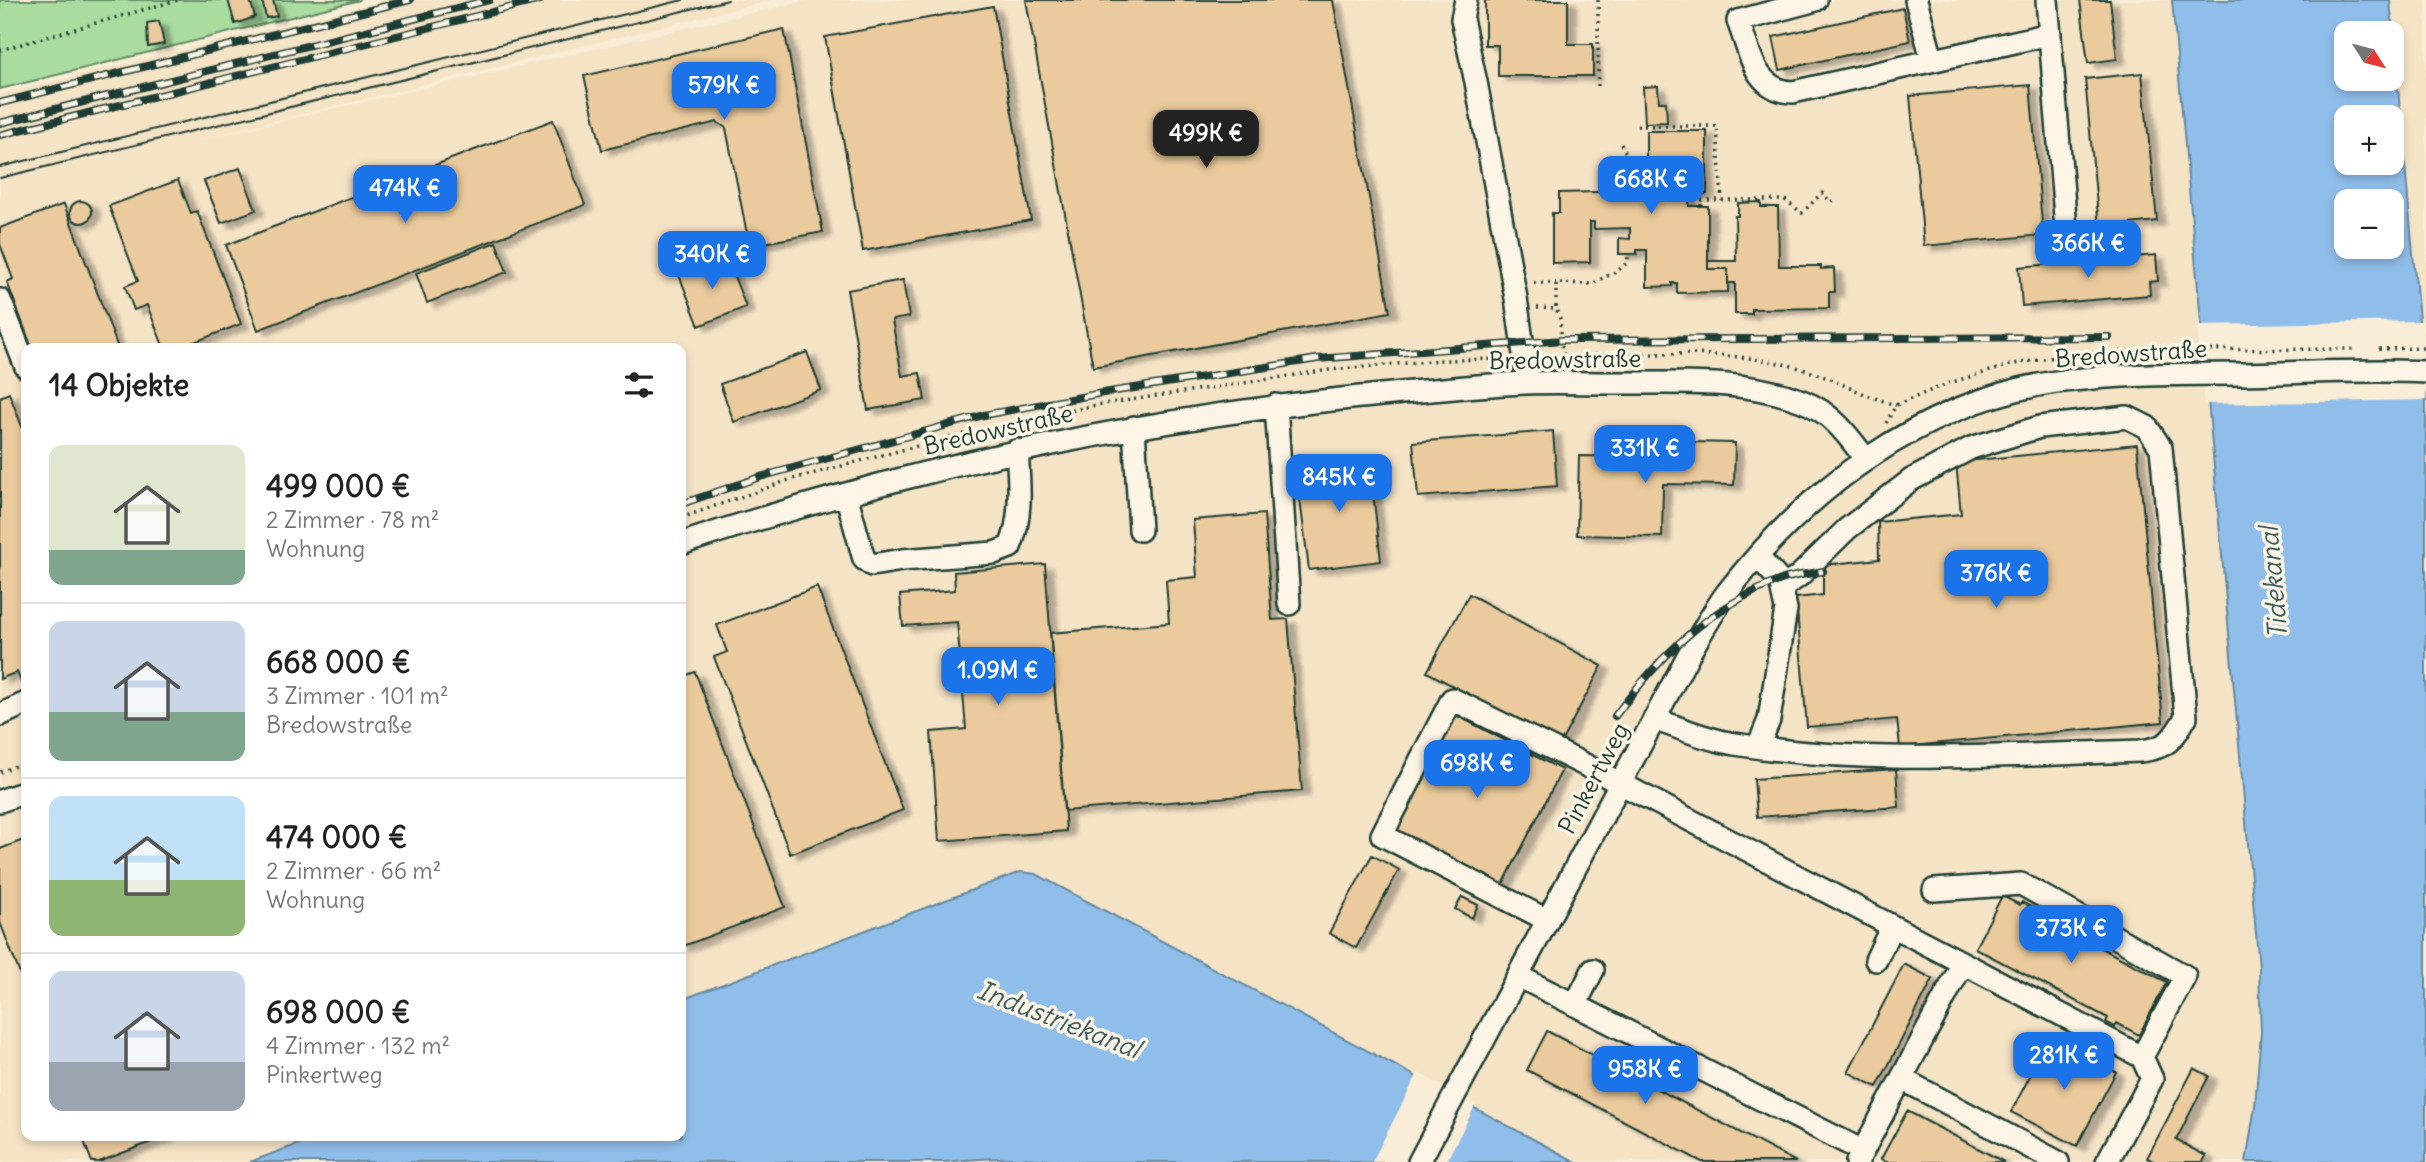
<!DOCTYPE html>
<html lang="de">
<meta charset="utf-8">
<style>
body{margin:0;font-family:Delius,sans-serif;background:#f2f2f2;color:#202124;height:100vh;display:flex;flex-direction:column;font-size:26px;white-space:nowrap}
*{box-sizing:border-box;margin:0}
p{font-size:23px;color:#757577}
.icon{flex:none;width:38px;height:38px;fill:none;stroke:currentColor;stroke-width:2;stroke-linecap:round;stroke-linejoin:round}
.map{position:relative;flex:1;overflow:hidden}
.details{position:absolute;left:21px;top:343px;width:665px;height:798px;display:flex;flex-direction:column;background:#fff;border-radius:14px;box-shadow:0 4px 10px #0003}
.details>*{flex:none}
.needle{width:46px;rotate:126deg}
.fabs{position:absolute;left:2334px;top:21px;display:grid;gap:14px}
.fabs a{display:grid;place-items:center;width:70px;height:70px;border-radius:14px;background:#fff;box-shadow:0 4px 10px #0003;font-size:35px}
.price{position:absolute;translate:-50% -60px;padding:0 16px;border-radius:14px;background:#1a73e8;color:#fff;font-size:23px;line-height:46px;filter:drop-shadow(0 2px 4px #0008)}
.price::after{content:'';position:absolute;left:50%;top:42px;width:21px;height:16px;margin-left:-10px;background:inherit;clip-path:polygon(0 0,100% 0,50% 100%)}
.price.on{background:#222;color:#fff}
ul{padding:0;list-style:none}
li{display:flex;align-items:center;gap:21px;height:175px;padding:0 28px}
li+li{border-top:2px solid #e0e0e0}
li span{display:grid;place-items:center;flex:none;width:196px;height:140px;border-radius:14px;color:#555}
li>.icon{margin-inline-start:auto}
span .icon{width:84px;height:84px;fill:#fffc;stroke-width:1}
li b{font-size:30px}
h2{display:flex;justify-content:space-between;align-items:center;height:84px;padding:0 28px;font-size:30px}
.map>svg:first-child{display:block}
</style>
<div class="map">
<svg width="2426" height="1162" viewBox="0 0 2426 1162">
<defs>
<filter id="shadow"><feDropShadow dx="8" dy="4.5" stdDeviation="2" flood-color="#0004"/></filter>
</defs>
<rect width="100%" height="100%" fill="#f9edd7"/>
<filter id="ink" filterUnits="userSpaceOnUse"><feTurbulence type="fractalNoise" baseFrequency=".0143" numOctaves="2"/><feDisplacementMap in="SourceGraphic" scale="14" xChannelSelector="R" yChannelSelector="G"/><feConvolveMatrix kernelMatrix="1 2 1 2 8 2 1 2 1" color-interpolation-filters="sRGB"/></filter>
<g filter="url(#ink)">
<path fill="#f5e3c6" d="M 387,0 L 772,0 L 184,143 L 808,0 L 2172,0 L 2259,967 L 2261,1032 L 2255,1106 L 2246,1162 L 1576,1162 L 1028,872 L 1020,872 L 681,1000 L 681,348 L 26,348 L 26,1136 L 320,1136 L 250,1162 L 0,1162 L 0,94 Z
M 2390,0 L 2426,0 L 2426,397 Z
M 975,1158 L 1040,1158 L 1069,1162 L 946,1162 Z"/>
<path fill="#a9dc9e" stroke="#648c69" stroke-width="2" d="M 0,0 L 360,0 L 0,89 Z"/>
<path fill="#90beea" stroke="#638aa1" stroke-width="2" fill-rule="evenodd" d="M 2172,0 L 2390,0 L 2426,397 L 2426,1162 L 2246,1162 L 2255,1106 L 2261,1032 L 2259,967 ZM 2347,33 L 2392,33 L 2392,79 L 2347,79 ZM 2347,117 L 2392,117 L 2392,163 L 2347,163 ZM 2347,201 L 2392,201 L 2392,247 L 2347,247 Z
M 1020,872 L 1036,874 L 1576,1162 L 1069,1162 C 1028,1156 987,1157 946,1162 L 250,1162 L 320,1136 L 681,1136 L 681,1000 Z"/>
<path fill="#f9edd7" d="M 2423,321 L 2426,358 L 2426,400 L 2204,404 L 2197,325 Z
M 1418,1073 L 1476,1104 L 1446,1162 L 1372,1162 Z"/>
<path fill="#ebcb9d" stroke="#1f3d34" stroke-width="2" filter="url(#shadow)" d="M 228,0 L 250,0 L 255,17 L 235,24 Z
M 262,0 L 273,0 L 277,16 L 266,18 Z
M 1026,0 L 1333,0 L 1390,312 L 1093,367 Z
M 1485,0 L 1568,0 L 1568,44 L 1593,44 L 1593,76 L 1498,76 L 1498,45 L 1485,45 Z
M 2080,0 L 2110,0 L 2117,59 L 2088,63 Z
M 993,6 L 1031,220 L 863,251 L 825,37 Z
M 1903,8 L 1910,41 L 1780,70 L 1773,37 Z
M 159,21 L 164,44 L 148,47 L 147,23 Z
M 784,29 L 823,232 L 753,245 L 746,229 L 726,128 L 717,122 L 602,150 L 584,76 Z
M 2142,73 L 2157,221 L 2099,227 L 2085,79 Z
M 2030,85 L 2043,235 L 1924,246 L 1910,96 Z
M 1658,86 L 1659,102 L 1666,102 L 1667,122 L 1645,123 L 1643,87 Z
M 553,120 L 585,205 L 258,330 L 226,245 Z
M 1646,131 L 1707,131 L 1707,194 L 1689,194 L 1689,206 L 1708,206 L 1708,269 L 1728,269 L 1728,292 L 1677,293 L 1677,283 L 1672,283 L 1672,286 L 1647,287 L 1647,250 L 1637,250 L 1637,254 L 1619,254 L 1619,238 L 1630,239 L 1630,228 L 1594,229 L 1594,222 L 1590,222 L 1590,262 L 1552,263 L 1552,213 L 1559,213 L 1559,193 L 1634,191 L 1634,174 L 1642,163 L 1646,163 Z
M 240,168 L 256,210 L 221,223 L 204,181 Z
M 178,180 L 191,213 L 197,211 L 241,324 L 179,348 L 164,348 L 147,305 L 134,310 L 125,286 L 138,281 L 109,206 Z
M70 212a11 11 0 1 1 22 0a11 11 0 1 1-22 0Z
M 1761,202 L 1761,207 L 1778,207 L 1779,266 L 1821,266 L 1821,269 L 1834,268 L 1835,292 L 1829,292 L 1829,308 L 1752,309 L 1752,314 L 1735,314 L 1735,283 L 1728,283 L 1728,269 L 1708,269 L 1708,261 L 1736,261 L 1735,216 L 1738,216 L 1738,203 Z
M 64,204 L 118,348 L 32,348 L 7,282 L 13,279 L 0,244 L 0,228 Z
M 496,242 L 507,272 L 427,303 L 416,273 Z
M 2156,255 L 2158,281 L 2149,282 L 2150,295 L 2022,306 L 2019,267 Z
M 726,256 L 746,307 L 699,326 L 679,275 Z
M 903,280 L 909,317 L 892,320 L 902,376 L 920,373 L 925,400 L 868,410 L 847,290 Z
M 807,352 L 821,390 L 734,422 L 720,384 Z
M 9,393 L 26,437 L 26,685 L 23,687 L 17,672 L 0,679 L 0,397 Z
M 1553,431 L 1557,486 L 1418,497 L 1413,442 Z
M 1647,441 L 1735,443 L 1734,485 L 1663,484 L 1662,537 L 1577,535 L 1579,456 L 1647,457 Z
M 2137,444 L 2163,722 L 1900,747 L 1897,719 L 1807,727 L 1796,598 L 1823,595 L 1823,565 L 1879,559 L 1878,522 L 1961,514 L 1956,462 Z
M 1369,459 L 1381,561 L 1309,570 L 1296,468 Z
M 1264,514 L 1272,620 L 1288,619 L 1302,791 L 1064,811 L 1050,633 L 1169,623 L 1166,580 L 1197,577 L 1193,520 Z
M 1045,564 L 1066,831 L 939,841 L 931,732 L 966,729 L 957,622 L 903,626 L 900,595 L 955,590 L 954,572 Z
M 817,587 L 903,810 L 790,854 L 714,657 L 727,652 L 717,625 Z
M 1469,594 L 1602,666 L 1560,744 L 1427,672 Z
M 695,672 L 785,907 L 681,947 L 681,677 Z
M 1452,713 L 1562,770 L 1501,888 L 1391,830 Z
M 1896,769 L 1899,807 L 1757,817 L 1754,779 Z
M 26,839 L 26,990 L 0,922 L 0,849 Z
M 1372,855 L 1399,870 L 1356,948 L 1329,933 Z
M 2002,896 L 2020,905 L 2022,902 L 2031,907 L 2030,910 L 2037,914 L 2041,906 L 2047,909 L 2043,918 L 2167,982 L 2139,1035 L 2117,1023 L 2115,1027 L 2106,1022 L 2108,1018 L 1975,948 Z
M 1462,897 L 1478,905 L 1472,918 L 1455,909 Z
M 1904,964 L 1933,979 L 1877,1087 L 1848,1072 Z
M 1547,1031 L 1796,1162 L 1702,1162 L 1527,1070 Z
M 2050,1038 L 2116,1072 L 2077,1146 L 2011,1112 Z
M 2194,1068 L 2209,1076 L 2176,1140 L 2206,1156 L 2203,1162 L 2156,1162 L 2147,1158 Z
M 1907,1111 L 2004,1162 L 1886,1162 L 1881,1159 Z
M 82,1136 L 167,1136 L 99,1162 L 92,1162 Z"/>
<g fill="none" stroke-linecap="round" stroke-linejoin="round">
<g stroke="#1f3d34" stroke-width="26">
<path id="minor" d="M 1466,0 L 1462,19 L 1476,82 L 1516,298 L 1528,383
M 1816,0 L 1738,21 C 1750,51 1754,91 1793,92 L 2050,34
M 1916,0 L 1932,59
M 2047,0 L 2068,253
M 0,300 L 26,367
M 1276,405 L 1289,604
M 1134,427 L 1140,530
M 846,494 L 864,559 L 872,565 L 902,560 L 994,553 L 1010,547 C 1023,517 1019,481 1017,450
M 681,544 C 747,521 814,503 882,484 C 1041,442 1197,413 1360,397 C 1416,392 1471,385 1526,383 C 1555,382 1584,383 1613,383 C 1675,384 1743,378 1802,401 C 1831,412 1847,434 1865,458
M 0,715 L 26,703
M 1654,719 C 1680,728 1708,740 1735,744 C 1868,766 2005,755 2140,751 C 2167,748 2172,741 2186,717 L 2161,448 L 2147,427 L 2127,417 L 2040,427 L 1971,448 L 1911,480 L 1847,529 L 1799,576 L 1782,588
M 1758,747 L 1769,720 L 1786,609 L 1780,581 L 1758,557
M 0,801 L 26,792
M 1934,890 L 2021,884 L 2185,976 L 2142,1057
M 1547,920 L 1382,835 L 1452,699 L 1589,767 L 1892,926
M 1876,960 L 1892,926 L 1963,963
M 1518,976 L 1863,1151
M 1575,1005 L 1593,970
M 1902,1079 L 2058,1162
M 1419,1162 L 1690,652 C 1702,632 1713,612 1726,594 C 1808,488 1922,402 2056,382 C 2117,374 2180,374 2241,374 C 2302,373 2365,369 2426,372
M 1857,1162 L 1963,963 L 2142,1057 L 2152,1079 L 2107,1162"/>
</g>
<path stroke="#1f3d34" stroke-width="3.5" stroke-dasharray="2 5" stroke-linecap="butt" d="M 1598,0 L 1598,90
M 0,50 L 178,0
M 1637,126 L 1717,126 L 1722,201
M 1621,144 L 1631,162 L 1638,169
M 1701,206 L 1700,200 L 1785,200 L 1802,213 L 1822,193 L 1831,202 L 1835,199
M 1534,283 L 1556,283
M 1537,308 L 1556,309 L 1556,283 L 1593,284 C 1606,274 1616,276 1628,261 L 1628,254
M 2379,349 L 2426,348
M 1544,357 L 1563,356 L 1560,319 L 1556,309
M 1555,362 L 1563,356 C 1639,355 1718,348 1792,366 C 1828,375 1860,395 1896,405
M 1886,423 L 1896,405 L 1949,383 L 2014,364 L 2073,354 L 2146,350 L 2354,349
M 681,518 L 789,480 L 947,438 L 1097,405 L 1329,370 L 1441,360 L 1505,359
M 0,772 L 26,762"/>
<use href="#minor" stroke="#fcf5e5" stroke-width="21"/>
<path stroke="#1f3d34" stroke-width="2" d="M 0,167 L 683,0
M 0,178 L 728,0"/>
<g stroke="#1f3d34" stroke-width="8">
<path id="rail" d="M 0,103 L 410,0
M 0,123 L 489,0
M 0,135 L 540,0
M 681,504 L 760,477 L 984,415 L 1097,394 L 1317,359 L 1563,340 L 2109,337
M 1615,716 C 1661,655 1707,608 1781,580 C 1794,575 1810,574 1823,571"/>
</g>
<use href="#rail" stroke="#fcf5e5" stroke-width="5" stroke-dasharray="16" stroke-linecap="butt"/>
</g>
</g>
<g text-anchor="middle" dominant-baseline="central" stroke-width="7" stroke-linejoin="round" paint-order="stroke">
<g font-size="24" fill="#1f3d34" stroke="#fcf5e5">
<text transform="translate(2131 353) rotate(-4)">Bredowstraße</text>
<text transform="translate(1565 359) rotate(-1)">Bredowstraße</text>
<text transform="translate(998 429) rotate(-13)">Bredowstraße</text>
<text transform="translate(1593 778) rotate(-62)">Pinkertweg</text>
</g>
<g font-size="26" font-style="italic" fill="#3b5d62" stroke="#fcf5e5">
<text transform="translate(2273 583) rotate(-95)">Tidekanal</text>
<text transform="translate(1059 1019) rotate(21)">Industriekanal</text>
</g>
</g>
</svg>
<div class="fabs">
<a><svg class="needle" viewBox="-14 -14 28 28"><path d="M0-13l5 13h-10z" fill="#e53935"/><path d="M0 13l5-13h-10z" fill="#757577"/></svg></a>
<a>+</a>
<a>−</a>
</div>
<b class="price" style="left:724px;top:122px">579K €</b>
<b class="price on" style="left:1206px;top:170px">499K €</b>
<b class="price" style="left:1651px;top:216px">668K €</b>
<b class="price" style="left:405px;top:225px">474K €</b>
<b class="price" style="left:2088px;top:280px">366K €</b>
<b class="price" style="left:712px;top:291px">340K €</b>
<b class="price" style="left:1645px;top:485px">331K €</b>
<b class="price" style="left:1339px;top:514px">845K €</b>
<b class="price" style="left:1996px;top:610px">376K €</b>
<b class="price" style="left:998px;top:707px">1.09M €</b>
<b class="price" style="left:1477px;top:800px">698K €</b>
<b class="price" style="left:2071px;top:965px">373K €</b>
<b class="price" style="left:2064px;top:1092px">281K €</b>
<b class="price" style="left:1645px;top:1106px">958K €</b>
<section class="details">
<h2>14 Objekte<svg class="icon" aria-label="filters" viewBox="0 0 24 24"><path d="M4 7h16M4 17h16"/><circle cx="9" cy="7" r="2"/><circle cx="15" cy="17" r="2"/></svg></h2>
<ul>
<li><span style="background:linear-gradient(#dfe7d0 75%,#7fa58c 0)"><svg class="icon" aria-label="home" viewBox="0 0 24 24"><path d="M3 11l9-7 9 7M6 9v11h12V9"/></svg></span><div><b>499 000 €</b><p>2 Zimmer · 78 m²</p><p>Wohnung</p></div></li>
<li><span style="background:linear-gradient(#c9d6e8 65%,#7fa58c 0)"><svg class="icon" aria-label="home" viewBox="0 0 24 24"><path d="M3 11l9-7 9 7M6 9v11h12V9"/></svg></span><div><b>668 000 €</b><p>3 Zimmer · 101 m²</p><p>Bredowstraße</p></div></li>
<li><span style="background:linear-gradient(#bfe0f5 60%,#8fb573 0)"><svg class="icon" aria-label="home" viewBox="0 0 24 24"><path d="M3 11l9-7 9 7M6 9v11h12V9"/></svg></span><div><b>474 000 €</b><p>2 Zimmer · 66 m²</p><p>Wohnung</p></div></li>
<li><span style="background:linear-gradient(#c9d6e8 65%,#9aa5b1 0)"><svg class="icon" aria-label="home" viewBox="0 0 24 24"><path d="M3 11l9-7 9 7M6 9v11h12V9"/></svg></span><div><b>698 000 €</b><p>4 Zimmer · 132 m²</p><p>Pinkertweg</p></div></li>
</ul>
</section>
</div>
